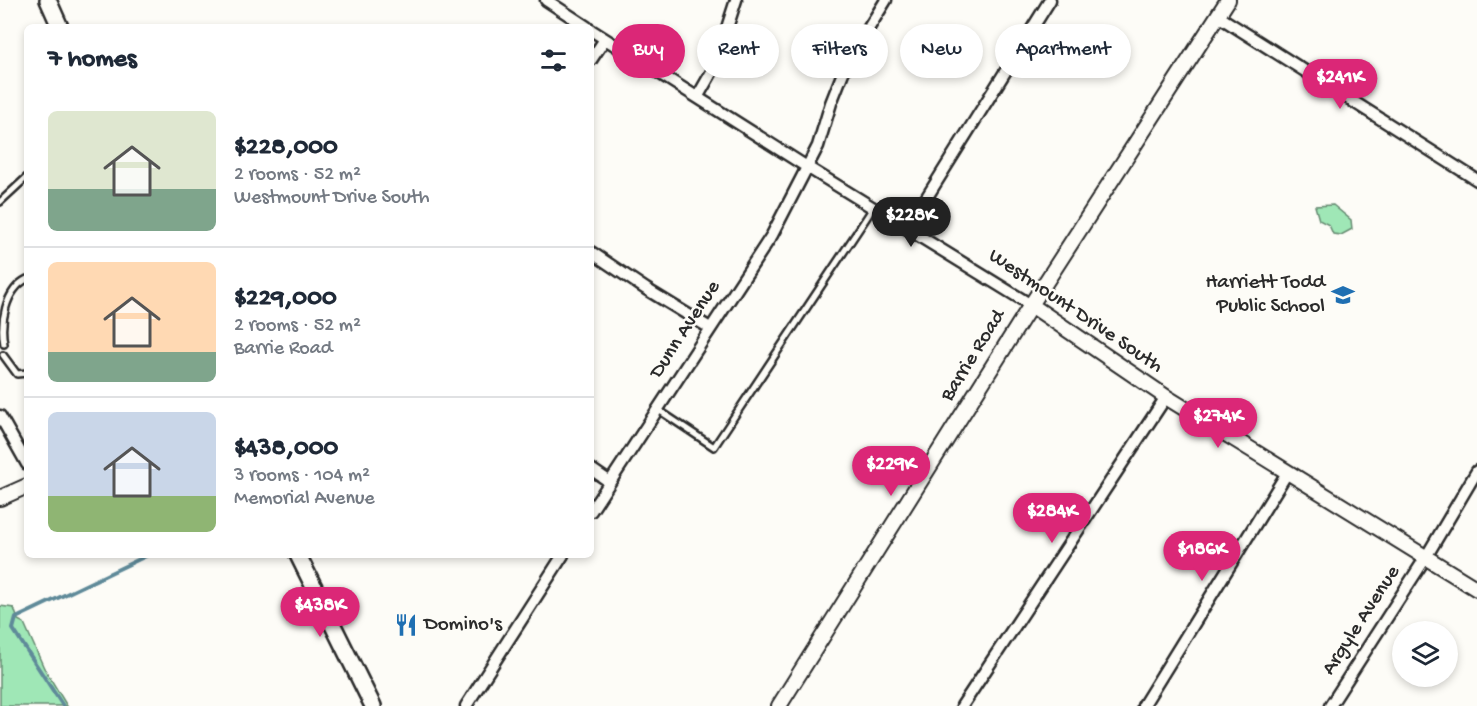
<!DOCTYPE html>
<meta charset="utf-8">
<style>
body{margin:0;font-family:"Gochi Hand",sans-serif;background:#f2f2f3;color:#1f2937;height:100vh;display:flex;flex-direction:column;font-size:22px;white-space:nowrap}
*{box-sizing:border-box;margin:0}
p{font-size:20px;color:#747a83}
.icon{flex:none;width:33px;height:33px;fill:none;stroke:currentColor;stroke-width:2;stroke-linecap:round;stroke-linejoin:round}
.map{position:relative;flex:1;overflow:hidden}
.drawer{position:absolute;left:24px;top:24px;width:570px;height:534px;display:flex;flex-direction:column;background:#fff;border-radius:9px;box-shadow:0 3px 9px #0003}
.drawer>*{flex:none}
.banner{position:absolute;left:612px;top:24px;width:570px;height:54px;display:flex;gap:12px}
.fabs{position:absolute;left:1392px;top:621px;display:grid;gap:12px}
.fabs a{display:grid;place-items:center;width:66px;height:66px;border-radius:50%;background:#fff;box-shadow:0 3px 9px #0003;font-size:30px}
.price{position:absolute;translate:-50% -51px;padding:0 14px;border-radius:21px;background:#db2777;color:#fff;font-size:20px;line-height:39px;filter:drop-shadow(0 2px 3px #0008)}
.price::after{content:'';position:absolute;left:50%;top:36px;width:18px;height:14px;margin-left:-9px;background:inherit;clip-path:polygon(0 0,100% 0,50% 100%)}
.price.active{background:#222;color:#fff}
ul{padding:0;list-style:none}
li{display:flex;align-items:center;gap:18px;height:150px;padding:0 24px}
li+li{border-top:2px solid #e0e1e3}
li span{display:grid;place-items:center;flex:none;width:168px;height:120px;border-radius:9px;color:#555}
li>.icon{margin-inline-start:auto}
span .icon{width:72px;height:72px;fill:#fffc;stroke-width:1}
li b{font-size:26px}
h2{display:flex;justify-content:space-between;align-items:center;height:72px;padding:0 24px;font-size:26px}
.pill{padding:0 21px;border-radius:27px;background:#fff;box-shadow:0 3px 9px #0003;font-size:21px;line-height:54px}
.pill.active{background:#db2777;color:#fff}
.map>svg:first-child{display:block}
</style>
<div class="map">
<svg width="1477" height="706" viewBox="0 0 1477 706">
<rect width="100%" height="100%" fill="#fdfcf7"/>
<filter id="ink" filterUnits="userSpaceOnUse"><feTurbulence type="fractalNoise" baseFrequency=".0167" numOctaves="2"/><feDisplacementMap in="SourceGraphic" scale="12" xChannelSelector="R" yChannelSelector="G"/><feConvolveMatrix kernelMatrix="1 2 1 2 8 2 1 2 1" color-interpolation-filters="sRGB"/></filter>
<g filter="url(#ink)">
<path fill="#9fe7b6" stroke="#658970" stroke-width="1.5" d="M 1333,205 L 1351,220 L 1352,229 L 1341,235 L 1333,234 L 1329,225 L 1319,220 L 1315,206 Z
M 0,606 L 14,608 L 18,620 L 24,623 L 44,668 L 67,706 L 0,706 Z"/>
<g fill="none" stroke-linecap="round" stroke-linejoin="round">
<path stroke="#5f8a99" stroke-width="4" d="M 63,706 L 13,629 L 16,618 L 148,555"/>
<g stroke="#2b2b2b" stroke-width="10">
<path id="service" d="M 0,202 L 27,177
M 4,344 C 0,323 5,290 27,279
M 3,355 L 17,374 L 27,373
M 657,409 L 714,447 L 873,208"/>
</g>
<g stroke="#2b2b2b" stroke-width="15">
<path id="minor" d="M 546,0 L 587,27
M 1218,16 L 1477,180
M 591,30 L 807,167 L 1031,305
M 591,60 L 605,39
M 698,96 L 714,68 L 736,0
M 907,229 L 1050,0
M 591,252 L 646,289 L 710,328
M 0,416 L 27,464
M 591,469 L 610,482
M 591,511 L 772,235 L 818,146 L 831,103 L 846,65 L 886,0
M 466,706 L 563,555
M 962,706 L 1166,397
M 1143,706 L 1287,473
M 1330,706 L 1426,557 L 1477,471"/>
</g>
<g stroke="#2b2b2b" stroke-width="18">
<path id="tertiary" d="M 1031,305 L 1166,397 L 1477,589
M 0,498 L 27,486
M 779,706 L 1031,305 L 1228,0"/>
</g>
<g stroke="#2b2b2b" stroke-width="20">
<path id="secondary" d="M 48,0 L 60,27
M 298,555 L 373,706"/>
</g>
<use href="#service" stroke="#fdfcf7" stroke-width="5"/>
<use href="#minor" stroke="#fdfcf7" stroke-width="10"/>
<use href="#tertiary" stroke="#fdfcf7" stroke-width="14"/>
<use href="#secondary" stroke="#fdfcf7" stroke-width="15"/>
</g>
</g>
<defs>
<g id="school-bare" transform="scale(1.8)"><path d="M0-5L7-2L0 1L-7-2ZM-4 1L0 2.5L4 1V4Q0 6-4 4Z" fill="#1f6fb2" stroke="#fdfcf7" stroke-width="2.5" paint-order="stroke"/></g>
<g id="restaurant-bare" transform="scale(1.8)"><path d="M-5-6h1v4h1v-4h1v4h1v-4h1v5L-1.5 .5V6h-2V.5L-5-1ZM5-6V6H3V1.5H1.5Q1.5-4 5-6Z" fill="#1f6fb2" stroke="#fdfcf7" stroke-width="2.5" paint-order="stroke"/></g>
</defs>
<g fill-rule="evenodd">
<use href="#school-bare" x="1343" y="295"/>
<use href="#restaurant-bare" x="406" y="625"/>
</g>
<g text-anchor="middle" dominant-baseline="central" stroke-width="5" stroke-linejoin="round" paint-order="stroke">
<g font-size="21" fill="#2b2b2b" stroke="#fdfcf7" text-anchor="end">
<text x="1325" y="283">Harriett Todd<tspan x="1325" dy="24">Public School</tspan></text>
<text x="424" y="625" text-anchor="start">Domino's</text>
</g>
<g font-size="21" fill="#2b2b2b" stroke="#fdfcf7">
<text transform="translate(1075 312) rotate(34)">Westmount Drive South</text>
<text transform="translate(686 330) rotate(-57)">Dunn Avenue</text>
<text transform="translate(974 356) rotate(-58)">Barrie Road</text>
<text transform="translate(1362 621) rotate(-57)">Argyle Avenue</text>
</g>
</g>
</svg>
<div class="fabs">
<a><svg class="icon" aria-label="layers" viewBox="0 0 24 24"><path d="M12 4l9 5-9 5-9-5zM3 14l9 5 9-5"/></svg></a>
</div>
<b class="price" style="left:1340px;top:110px">$241K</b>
<b class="price active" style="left:911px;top:248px">$228K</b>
<b class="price" style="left:1218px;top:449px">$274K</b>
<b class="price" style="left:891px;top:497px">$229K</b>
<b class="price" style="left:1052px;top:544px">$284K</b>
<b class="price" style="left:1202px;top:582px">$186K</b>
<b class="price" style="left:320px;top:638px">$438K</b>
<div class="banner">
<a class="pill active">Buy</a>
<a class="pill">Rent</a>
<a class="pill">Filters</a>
<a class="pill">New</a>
<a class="pill">Apartment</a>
</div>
<section class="drawer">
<h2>7 homes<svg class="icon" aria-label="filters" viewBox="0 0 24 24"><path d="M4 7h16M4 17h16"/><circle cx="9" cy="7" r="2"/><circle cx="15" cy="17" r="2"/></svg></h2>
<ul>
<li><span style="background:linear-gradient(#dfe7d0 65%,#7fa58c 0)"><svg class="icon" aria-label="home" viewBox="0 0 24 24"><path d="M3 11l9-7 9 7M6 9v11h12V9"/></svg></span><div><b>$228,000</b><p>2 rooms · 52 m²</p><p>Westmount Drive South</p></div></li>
<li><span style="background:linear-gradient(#ffd9b3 75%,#7fa58c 0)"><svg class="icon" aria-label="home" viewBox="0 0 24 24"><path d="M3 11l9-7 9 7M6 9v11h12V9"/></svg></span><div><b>$229,000</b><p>2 rooms · 52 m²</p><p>Barrie Road</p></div></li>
<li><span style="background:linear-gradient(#c9d6e8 70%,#8fb573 0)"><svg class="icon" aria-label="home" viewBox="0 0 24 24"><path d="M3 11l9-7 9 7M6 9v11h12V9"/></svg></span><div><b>$438,000</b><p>3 rooms · 104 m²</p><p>Memorial Avenue</p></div></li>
</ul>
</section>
</div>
